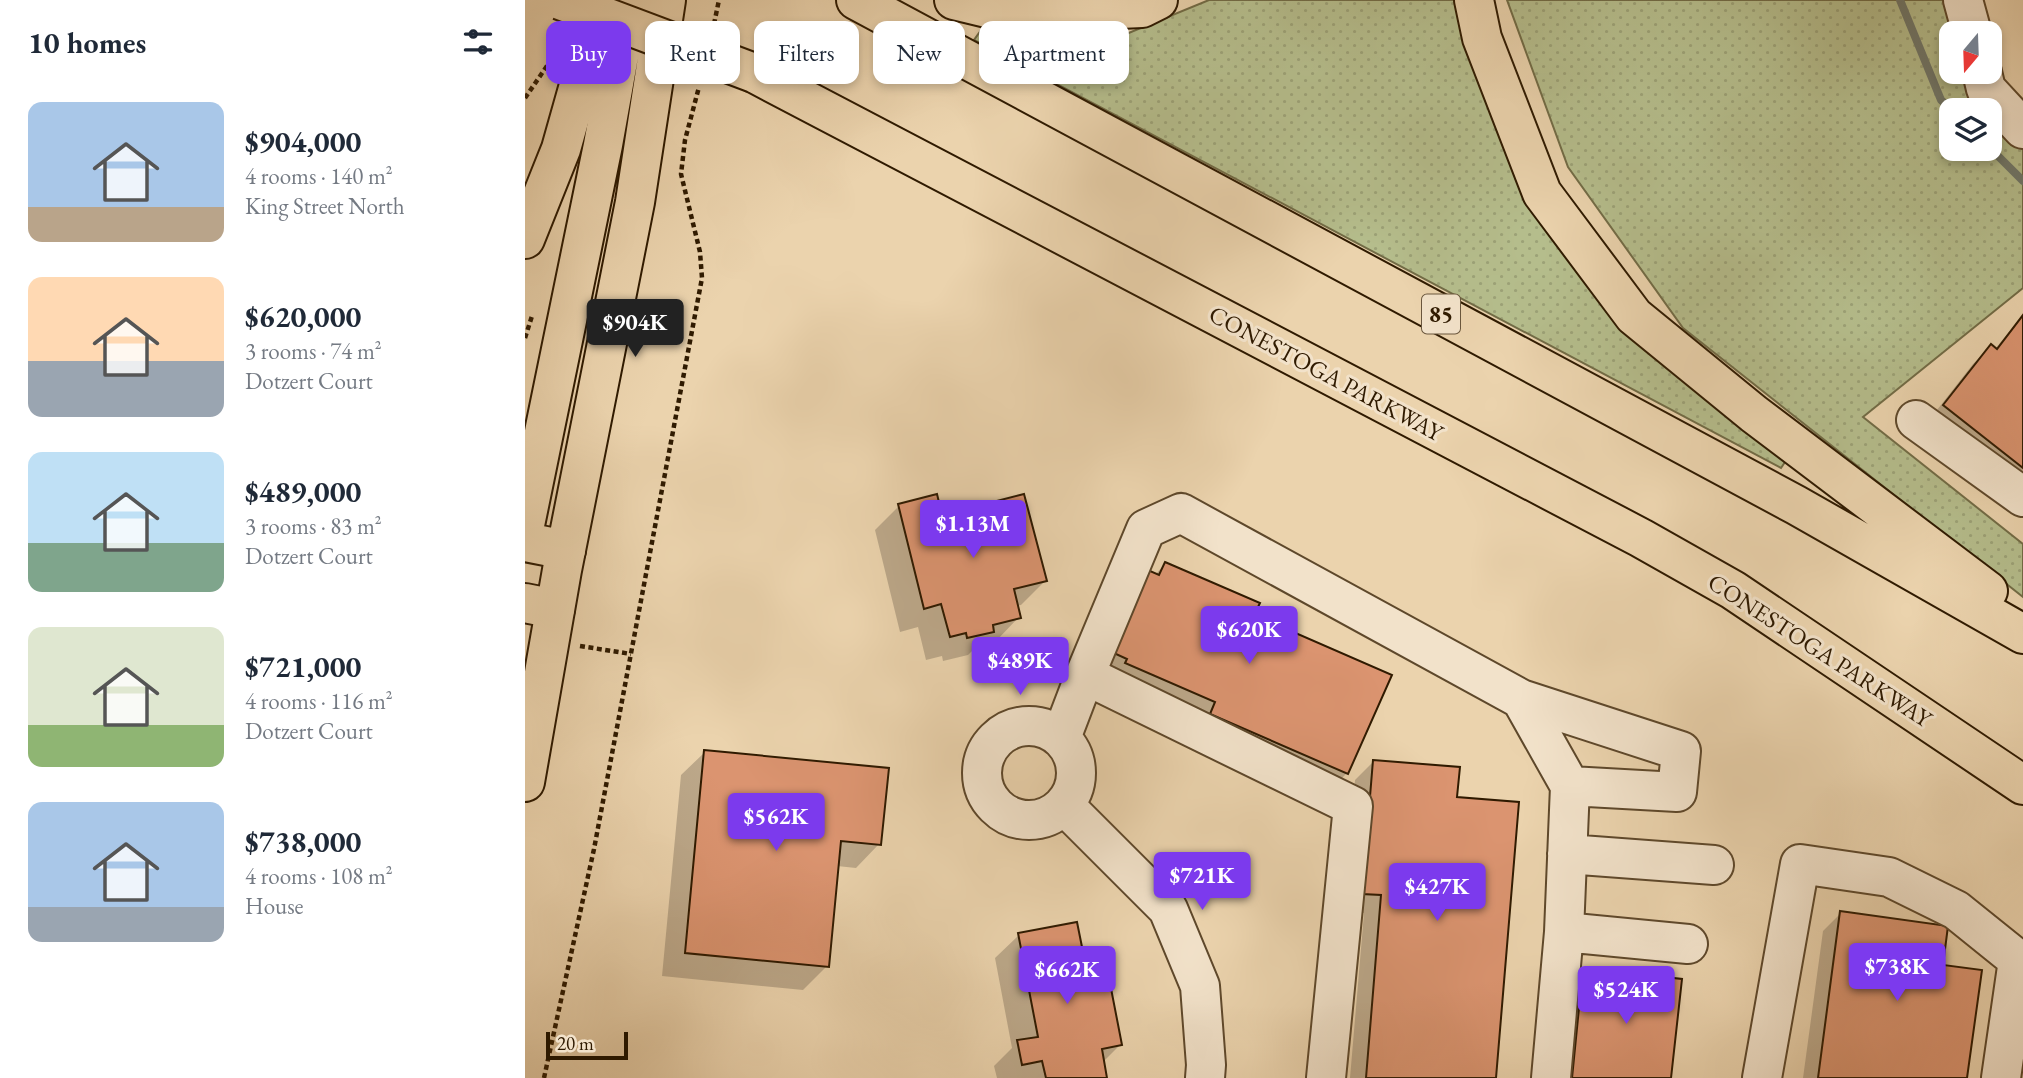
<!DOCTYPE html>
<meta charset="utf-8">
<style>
body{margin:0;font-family:"EB Garamond",serif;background:#f2f2f3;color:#1f2937;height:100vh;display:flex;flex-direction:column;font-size:26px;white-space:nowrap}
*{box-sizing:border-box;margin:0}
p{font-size:23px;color:#747a83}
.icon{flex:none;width:38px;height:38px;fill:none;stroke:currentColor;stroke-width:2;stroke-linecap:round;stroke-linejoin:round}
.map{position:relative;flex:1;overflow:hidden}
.drawer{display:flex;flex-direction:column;background:#fff;width:525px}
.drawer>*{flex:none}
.top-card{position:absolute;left:21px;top:21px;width:665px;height:63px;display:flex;gap:14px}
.needle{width:46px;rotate:199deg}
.tools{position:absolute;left:1414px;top:21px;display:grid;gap:14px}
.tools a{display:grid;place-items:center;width:63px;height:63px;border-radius:14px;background:#fff;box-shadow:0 4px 10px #0003;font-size:35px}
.scale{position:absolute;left:21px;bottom:18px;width:82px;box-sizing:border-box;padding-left:7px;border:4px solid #2f1a00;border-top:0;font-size:19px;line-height:24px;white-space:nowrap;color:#2f1a00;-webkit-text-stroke:5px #f2e2ca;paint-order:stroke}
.price{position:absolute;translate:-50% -60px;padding:0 16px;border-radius:7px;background:#7c3aed;color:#fff;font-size:23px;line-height:46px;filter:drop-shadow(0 2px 4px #0008)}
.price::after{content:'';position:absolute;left:50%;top:42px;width:21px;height:16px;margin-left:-10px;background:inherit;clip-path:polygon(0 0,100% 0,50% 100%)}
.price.on{background:#222;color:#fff}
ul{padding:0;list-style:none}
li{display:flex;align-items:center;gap:21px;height:175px;padding:0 28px}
li span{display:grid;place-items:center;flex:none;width:196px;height:140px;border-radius:14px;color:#555}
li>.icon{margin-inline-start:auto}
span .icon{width:84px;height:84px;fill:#fffc;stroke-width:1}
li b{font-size:30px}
h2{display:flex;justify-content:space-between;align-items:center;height:84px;padding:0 28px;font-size:30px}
.pill{padding:0 24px;border-radius:14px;background:#fff;box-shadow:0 4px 10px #0003;font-size:24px;line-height:63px}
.pill.on{background:#7c3aed;color:#fff}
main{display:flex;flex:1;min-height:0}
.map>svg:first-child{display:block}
</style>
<main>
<section class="drawer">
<h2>10 homes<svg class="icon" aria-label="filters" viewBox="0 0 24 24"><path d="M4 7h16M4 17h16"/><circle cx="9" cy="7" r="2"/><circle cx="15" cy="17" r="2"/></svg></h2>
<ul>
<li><span style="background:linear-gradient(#a9c7e8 75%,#b9a48a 0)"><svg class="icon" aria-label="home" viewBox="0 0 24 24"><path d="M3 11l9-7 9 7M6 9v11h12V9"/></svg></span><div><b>$904,000</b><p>4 rooms · 140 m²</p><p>King Street North</p></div></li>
<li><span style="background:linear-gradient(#ffd9b3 60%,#9aa5b1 0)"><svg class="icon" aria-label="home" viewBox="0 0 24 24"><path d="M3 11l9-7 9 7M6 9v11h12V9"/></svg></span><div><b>$620,000</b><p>3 rooms · 74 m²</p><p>Dotzert Court</p></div></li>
<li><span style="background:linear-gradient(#bfe0f5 65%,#7fa58c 0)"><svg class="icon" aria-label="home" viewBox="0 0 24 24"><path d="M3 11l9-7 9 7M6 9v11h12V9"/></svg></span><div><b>$489,000</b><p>3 rooms · 83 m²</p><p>Dotzert Court</p></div></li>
<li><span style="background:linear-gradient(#dfe7d0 70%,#8fb573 0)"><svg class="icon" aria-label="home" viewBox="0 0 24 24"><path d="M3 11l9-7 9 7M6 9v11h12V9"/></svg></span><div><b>$721,000</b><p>4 rooms · 116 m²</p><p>Dotzert Court</p></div></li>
<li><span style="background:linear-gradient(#a9c7e8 75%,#9aa5b1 0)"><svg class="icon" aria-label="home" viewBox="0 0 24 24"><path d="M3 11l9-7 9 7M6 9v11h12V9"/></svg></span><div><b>$738,000</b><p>4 rooms · 108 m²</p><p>House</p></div></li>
</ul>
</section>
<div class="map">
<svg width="1498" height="1078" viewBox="0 0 1498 1078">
<defs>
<pattern id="grass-dots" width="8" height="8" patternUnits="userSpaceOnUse" patternTransform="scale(1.75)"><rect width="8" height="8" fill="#b5bd8c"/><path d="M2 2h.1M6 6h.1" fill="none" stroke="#9ca277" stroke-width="1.8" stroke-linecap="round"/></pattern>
</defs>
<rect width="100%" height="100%" fill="#ebd3ad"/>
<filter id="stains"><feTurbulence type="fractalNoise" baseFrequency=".00286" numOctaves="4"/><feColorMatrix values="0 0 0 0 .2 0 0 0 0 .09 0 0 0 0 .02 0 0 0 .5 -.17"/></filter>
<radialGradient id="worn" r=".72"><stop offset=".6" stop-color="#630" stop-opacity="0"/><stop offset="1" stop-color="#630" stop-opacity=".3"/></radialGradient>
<path fill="url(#grass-dots)" stroke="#726c46" stroke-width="2" fill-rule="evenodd" d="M 684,0 L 930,0 L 945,55 L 999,185 L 1264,456 L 1256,468 L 449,40 L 459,26 L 594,37 Z
M 982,0 L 1424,0 L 1440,33 L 1426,33 L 1426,72 L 1458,72 L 1498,139 L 1498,288 L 1338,417 L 1498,544 L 1498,597 L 1158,328 L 1043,167 ZM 1426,110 L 1465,110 L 1465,149 L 1426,149 Z"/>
<path fill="#0003" d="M 1498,315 L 1498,516 L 1401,424 L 1448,364 L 1466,346 L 1470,349 Z
M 374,506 L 416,517 L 520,581 L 496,605 L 491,606 L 494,617 L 471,641 L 452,646 L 443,655 L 418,661 L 417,656 L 401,660 L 393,627 L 375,632 L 350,530 Z
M 640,564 L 727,616 L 822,773 L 804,791 L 563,668 L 630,575 Z
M 180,752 L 354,844 L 331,868 L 312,866 L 302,966 L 278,990 L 137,976 L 156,775 Z
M 848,762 L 930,799 L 969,1078 L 825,1078 L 839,913 L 819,911 L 830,780 Z
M 1316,913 L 1416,967 L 1441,1078 L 1278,1078 L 1298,931 Z
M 494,935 L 595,1045 L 578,1062 L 581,1078 L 472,1078 L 469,1066 L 487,1048 L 470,958 Z
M 1059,970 L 1145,1078 L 1027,1078 L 1035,994 Z"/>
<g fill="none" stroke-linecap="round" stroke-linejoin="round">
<path stroke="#70786b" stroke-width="8" d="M 1375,0 L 1416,100 L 1427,110
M 1465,148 L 1498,181"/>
</g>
<path fill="#db9470" stroke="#2f1a00" stroke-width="2" d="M 1498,315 L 1498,468 L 1418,405 L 1466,344 L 1472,349 Z
M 412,494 L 417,515 L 499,494 L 522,581 L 489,589 L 496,618 L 468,625 L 469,632 L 442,638 L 441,633 L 425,637 L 416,604 L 399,609 L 373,504 Z
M 640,562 L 735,603 L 729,615 L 867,675 L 823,774 L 685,714 L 690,702 L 600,663 L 602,659 L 580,649 L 616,567 L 634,575 Z
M 179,750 L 364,768 L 356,845 L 316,841 L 304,967 L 160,953 Z
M 848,760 L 935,767 L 932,797 L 994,802 L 971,1078 L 841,1078 L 856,895 L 837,894 Z
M 1315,911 L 1423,926 L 1418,965 L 1457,970 L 1442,1078 L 1293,1078 Z
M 552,922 L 563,977 L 583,973 L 597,1045 L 577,1049 L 582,1078 L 521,1078 L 517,1061 L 497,1065 L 492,1040 L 513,1037 L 493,933 Z
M 1058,968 L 1157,979 L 1146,1078 L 1047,1078 Z"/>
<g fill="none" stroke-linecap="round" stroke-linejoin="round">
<g stroke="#5e482b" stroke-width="42">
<path id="minor" d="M 1438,0 L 1447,33
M 1457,72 L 1461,89 L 1498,129
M 1391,420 L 1498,497
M 560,675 L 828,806 L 801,1078
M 996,699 L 1156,751 L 1152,792 L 1045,786
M457 773a47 47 0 1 1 94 0a47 47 0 1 1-94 0Z
M 536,738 L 560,675 L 621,529 L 656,513 L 996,699 L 1045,786 L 1039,932 L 1026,1078
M 540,806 L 643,909 L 675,986 L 681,1065 L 680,1078
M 1042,854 L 1189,865
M 1039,932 L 1163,944
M 1237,1078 L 1275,864 L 1364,877 L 1431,910 L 1493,960 L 1476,1078"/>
</g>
<g stroke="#2f1a00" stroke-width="42">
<path id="major" d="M 0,525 L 78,145 L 104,0
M 0,782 L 37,570 L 110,202 L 141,0"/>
</g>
<g stroke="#2f1a00" stroke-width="42">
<path id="highway" d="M 331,0 L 1271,505 L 1498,634
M 429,0 L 487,14 L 617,8 L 633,0
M 949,0 L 957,38 L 1017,193 L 1109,316 L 1229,414 L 1463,591
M 229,73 L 1116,538 L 1208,590 L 1498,785
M 0,239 L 36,149 L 78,0
M 0,542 L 41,550
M 0,603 L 30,609"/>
</g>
<path stroke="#2f1a00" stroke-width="4.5" stroke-dasharray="5 3.5" stroke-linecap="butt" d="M 189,24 L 194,0
M 0,98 L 24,63
M 0,338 L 7,316
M 55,646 L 106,654
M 19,1078 L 69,849 L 177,278 L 175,252 L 156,174 L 160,140 L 174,87"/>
<use href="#minor" stroke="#f2e2ca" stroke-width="38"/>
<use href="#major" stroke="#ebd3ad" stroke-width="38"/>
<use href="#highway" stroke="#ebd3ad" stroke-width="38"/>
<g stroke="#2f1a00" stroke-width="42" stroke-linecap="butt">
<path id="highway-bridge" d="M 35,0 L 229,73"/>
</g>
<use href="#highway-bridge" stroke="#ebd3ad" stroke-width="38"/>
</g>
<g text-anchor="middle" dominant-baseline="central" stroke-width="6" stroke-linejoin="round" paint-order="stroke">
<rect fill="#f2e2ca" stroke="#6a563d" stroke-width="2" x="897" y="294.5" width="38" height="39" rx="5"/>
<g font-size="23" font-weight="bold" fill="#2f1a00">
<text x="916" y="314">85</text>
</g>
<g font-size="24" fill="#2f1a00" stroke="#f2e2ca">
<text transform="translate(801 373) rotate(28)">CONESTOGA PARKWAY</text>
<text transform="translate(1295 650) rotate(33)">CONESTOGA PARKWAY</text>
</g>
</g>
<rect width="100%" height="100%" filter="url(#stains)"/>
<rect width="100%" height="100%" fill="url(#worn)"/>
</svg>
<div class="tools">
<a><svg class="needle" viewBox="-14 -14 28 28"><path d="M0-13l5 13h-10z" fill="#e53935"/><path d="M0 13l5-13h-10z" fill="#747a83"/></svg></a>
<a><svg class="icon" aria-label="layers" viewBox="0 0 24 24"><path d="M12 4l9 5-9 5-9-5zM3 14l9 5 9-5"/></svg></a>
</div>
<div class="scale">20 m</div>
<b class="price on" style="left:110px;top:359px">$904K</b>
<b class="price" style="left:448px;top:560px">$1.13M</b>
<b class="price" style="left:724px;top:666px">$620K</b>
<b class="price" style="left:495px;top:697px">$489K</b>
<b class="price" style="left:251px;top:853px">$562K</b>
<b class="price" style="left:677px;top:912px">$721K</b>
<b class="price" style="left:912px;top:923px">$427K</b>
<b class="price" style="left:1372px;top:1003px">$738K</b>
<b class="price" style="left:542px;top:1006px">$662K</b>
<b class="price" style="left:1101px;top:1026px">$524K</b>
<div class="top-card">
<a class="pill on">Buy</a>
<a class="pill">Rent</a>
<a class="pill">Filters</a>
<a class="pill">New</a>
<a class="pill">Apartment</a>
</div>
</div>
</main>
